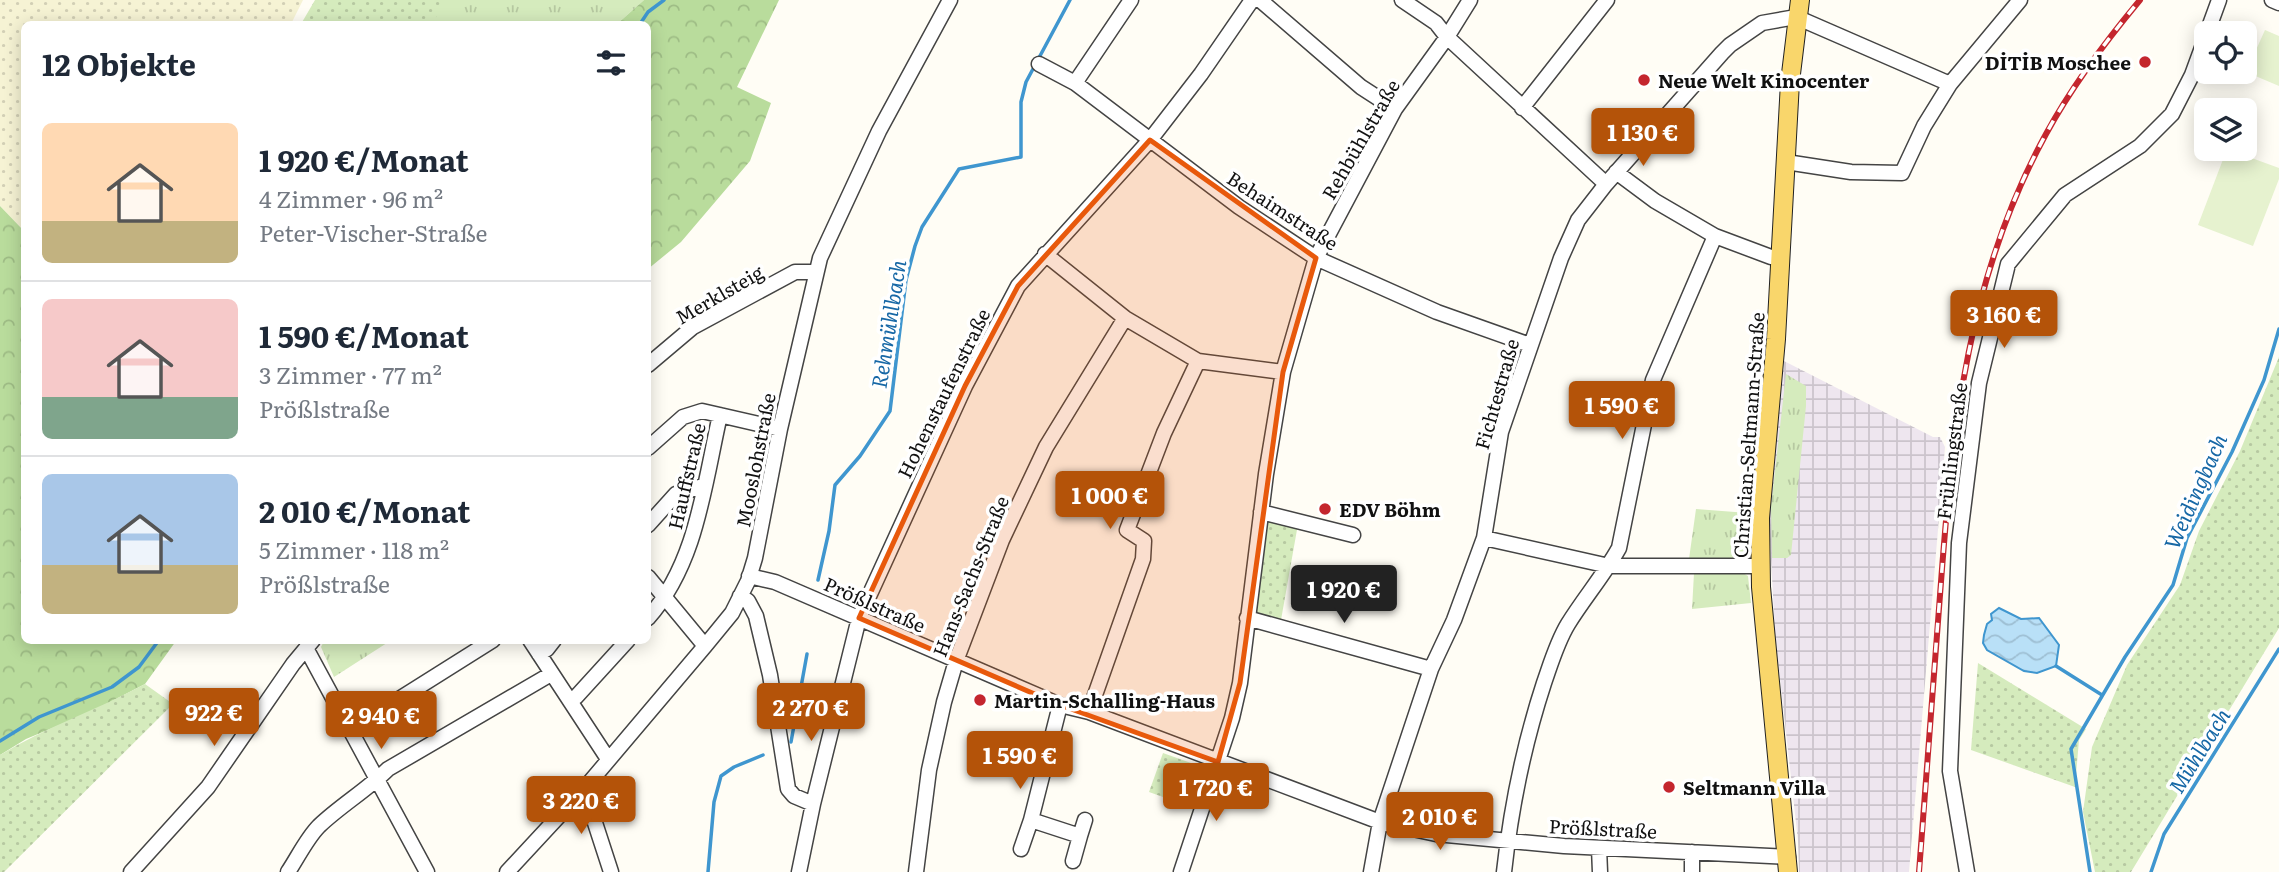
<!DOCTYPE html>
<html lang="de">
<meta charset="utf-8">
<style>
body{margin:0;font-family:Literata,serif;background:#f6f6f7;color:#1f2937;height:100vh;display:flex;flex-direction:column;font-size:26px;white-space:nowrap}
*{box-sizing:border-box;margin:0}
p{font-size:23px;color:#747a83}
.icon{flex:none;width:38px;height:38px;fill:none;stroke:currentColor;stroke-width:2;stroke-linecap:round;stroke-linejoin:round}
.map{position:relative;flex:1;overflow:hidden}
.drawer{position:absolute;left:21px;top:21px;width:630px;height:623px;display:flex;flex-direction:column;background:#fff;border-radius:10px;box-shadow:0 4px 18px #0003}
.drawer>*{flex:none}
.buttons{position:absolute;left:2194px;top:21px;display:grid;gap:14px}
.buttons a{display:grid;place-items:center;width:63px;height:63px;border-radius:10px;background:#fff;box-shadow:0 4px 18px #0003;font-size:35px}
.price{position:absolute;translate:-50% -60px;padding:0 16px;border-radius:7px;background:#b45309;color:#fff;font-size:23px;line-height:46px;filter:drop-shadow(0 2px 4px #0008)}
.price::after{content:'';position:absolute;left:50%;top:42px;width:21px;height:16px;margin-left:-10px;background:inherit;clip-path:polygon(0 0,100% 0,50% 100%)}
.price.selected{background:#222;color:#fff}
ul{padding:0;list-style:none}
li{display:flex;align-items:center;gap:21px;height:175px;padding:0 21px}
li+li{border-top:2px solid #e0e1e3}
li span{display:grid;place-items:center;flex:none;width:196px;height:140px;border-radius:10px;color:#555}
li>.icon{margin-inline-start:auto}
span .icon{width:84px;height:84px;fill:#fffc;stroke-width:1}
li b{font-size:30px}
h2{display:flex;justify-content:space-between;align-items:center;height:84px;padding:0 21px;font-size:30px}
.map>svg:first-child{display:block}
</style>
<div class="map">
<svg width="2279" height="872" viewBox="0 0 2279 872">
<defs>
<pattern id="industrial-grid" width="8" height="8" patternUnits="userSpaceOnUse" patternTransform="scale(1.75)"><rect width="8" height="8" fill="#eee6ef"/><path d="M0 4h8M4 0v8" fill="none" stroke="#cbc4cc"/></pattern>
<pattern id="farmland-dots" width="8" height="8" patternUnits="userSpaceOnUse" patternTransform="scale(1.75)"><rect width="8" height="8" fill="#f6f3d4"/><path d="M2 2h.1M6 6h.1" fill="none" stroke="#d2cfb5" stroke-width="1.8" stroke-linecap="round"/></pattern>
<pattern id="grass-tufts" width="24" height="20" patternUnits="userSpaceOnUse" patternTransform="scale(1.75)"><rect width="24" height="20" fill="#d5ebbd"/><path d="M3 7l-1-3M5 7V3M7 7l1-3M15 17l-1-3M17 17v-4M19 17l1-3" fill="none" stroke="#b6c8a1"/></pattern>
<pattern id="forest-crowns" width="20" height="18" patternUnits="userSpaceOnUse" patternTransform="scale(1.75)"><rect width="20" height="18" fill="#b9dc9c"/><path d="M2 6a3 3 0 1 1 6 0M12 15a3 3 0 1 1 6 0" fill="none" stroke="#9ebc85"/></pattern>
<pattern id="park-dots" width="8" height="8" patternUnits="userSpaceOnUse" patternTransform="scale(1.75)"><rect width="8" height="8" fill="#d5ebbd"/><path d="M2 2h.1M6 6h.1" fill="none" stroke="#b6c8a1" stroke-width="1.8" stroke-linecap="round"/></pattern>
<pattern id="water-waves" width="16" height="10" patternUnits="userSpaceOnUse" patternTransform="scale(1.75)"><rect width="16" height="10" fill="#b9e0f7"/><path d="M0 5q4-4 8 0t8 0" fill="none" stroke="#9ebfd3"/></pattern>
</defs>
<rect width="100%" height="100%" fill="#fffdf5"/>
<path fill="url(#industrial-grid)" d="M 1784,361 L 1933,437 L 1940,437 L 1945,447 L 1909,872 L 1799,872 L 1798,841 L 1775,633 L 1769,521 Z"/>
<path fill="url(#farmland-dots)" d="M 0,0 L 303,0 L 291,24 L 24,24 L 24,231 L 0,206 Z"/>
<path fill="url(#grass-tufts)" d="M 443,0 L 644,0 L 617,24 L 431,24 Z
M 1786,374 L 1806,386 L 1806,406 L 1791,555 L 1787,558 L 1772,558 L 1771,506 Z
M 1696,509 L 1748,513 L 1747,553 L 1737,559 L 1689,559 Z
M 1741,572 L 1748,576 L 1751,603 L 1692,609 L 1694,573 Z
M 324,641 L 324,640 L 390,641 L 334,677 L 321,647 Z"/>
<path fill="url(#forest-crowns)" d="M 644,0 L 779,0 L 737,87 L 771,103 L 750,161 L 681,242 L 648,269 L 648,24 L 617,24 Z
M 0,206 L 24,231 L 24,640 L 176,641 L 145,684 L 91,712 L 26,739 L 0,755 Z"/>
<path fill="url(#park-dots)" d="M 315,0 L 444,0 L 433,24 L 301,24 Z
M 2279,357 L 2279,628 L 2131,872 L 2095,872 L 2083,812 L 2092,747 L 2127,665 L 2180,585 L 2199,531 L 2240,451 Z
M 1266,517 L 1298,524 L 1281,620 L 1252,614 Z
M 1978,663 L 2086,729 L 2079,740 L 2075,787 L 1971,750 Z
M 145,684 L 173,704 L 4,872 L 0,872 L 0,755 C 46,727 97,710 145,684 Z
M 1163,753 L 1205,768 L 1191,807 L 1149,792 Z"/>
<path fill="#e6f2cf" d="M 2265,30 L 2279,36 L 2279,86 L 2246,72 Z
M 2227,149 L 2279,168 L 2279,179 L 2253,246 L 2198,225 Z"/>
<path fill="url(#water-waves)" stroke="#3f96cf" stroke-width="2" d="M 1999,608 L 2021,619 L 2039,618 L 2059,645 L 2056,666 L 2037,673 L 2024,671 L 1987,650 L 1983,643 L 1984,635 L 1987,624 L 1992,620 L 1991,614 Z"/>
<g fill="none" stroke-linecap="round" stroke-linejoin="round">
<path stroke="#3f96cf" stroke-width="3.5" d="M 640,24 L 648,12 L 664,0
M 818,580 L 829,531 L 835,485 L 860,456 L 890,411 L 906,280 L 915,246 L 922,227 L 959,169 L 1021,157 L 1021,102 L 1026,82 L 1070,0
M 2056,666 L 2102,695
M 0,741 L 39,717 L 112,687 L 139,667 L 159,640
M 791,742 L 807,654
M 708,872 L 714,802 L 721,776 L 734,767 L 763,755
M 2090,872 L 2071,749 L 2125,657 L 2173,585 L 2187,538 L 2232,452 L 2264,380 L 2279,329
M 2151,872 L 2164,834 L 2279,649"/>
<g stroke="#444" stroke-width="17">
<path id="minor" d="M 1260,0 L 1361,87 L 1395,109
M 1402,0 L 1436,23 L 1447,37 L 1606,184
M 2272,0 L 2279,3
M 2207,33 L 2219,0
M 1039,64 L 1075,83 L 1239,207 L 1316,258 L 1437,312 L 1530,345
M 1075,83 L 1131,0
M 1522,108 L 1607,0
M 1786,162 L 1851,172 L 1902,173 L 1924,126 L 1950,84 L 2020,0
M 1616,172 L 1655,201 L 1715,236 L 1771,257 L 1780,258
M 1045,254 L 1125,318 L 1198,361 L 1283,372
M 648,365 L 693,327 L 795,272 L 816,272
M 648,448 L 683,417 L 702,411 L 780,429
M 1261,512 L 1353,535
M 648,525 L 676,494 L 703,486
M 1484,538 L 1609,566 L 1760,566
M 749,576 L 775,582 L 1060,705 L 1089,712 L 1380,822 L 1436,834 L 1564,846 L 1788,857
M 648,577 L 705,646
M 740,596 L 748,601 L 756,616 L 770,675 L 788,789 L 794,796 L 813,804
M 648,618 C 697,563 704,485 720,415
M 1247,618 L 1431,669
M 530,640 L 608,759
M 306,648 L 427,872
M 539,654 L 547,649 L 554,640
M 570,701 L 576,697 L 628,640
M 1060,705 L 1031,820 L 1080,836 L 1073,861
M 1089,712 L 1143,559 L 1144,541 L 1127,530 L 1164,433 L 1198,361
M 350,730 L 493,640
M 584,789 L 611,872
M 1080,836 L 1085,820
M 1599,848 L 1600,872
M 1021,849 L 1031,820
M 131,872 L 208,787 L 293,664 L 313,640
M 288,872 C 298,857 307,838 319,826 C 341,805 367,790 388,769 L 551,674
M 507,872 L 584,789 L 705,646 L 732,613 L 748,581 L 755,558 L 780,429 L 820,258 L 879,131 L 950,0
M 799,872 L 813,804 L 859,618 L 965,386 L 1018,286 L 1150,140 L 1201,74 L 1252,0
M 916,872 L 929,770 L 944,702 L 956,661 L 1002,540 L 1046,447 L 1125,318
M 1181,872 L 1232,718 L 1240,683 L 1266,474 L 1283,372 L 1316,258 L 1395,109 L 1447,37 L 1470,0
M 1371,872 L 1380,822 L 1431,669 L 1454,620 L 1484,538 L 1501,432 L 1561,258 L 1578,220 L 1606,184 L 1722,53 L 1730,45 L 1762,23 L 1796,17 L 1950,84
M 1504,872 C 1511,808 1524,744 1544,683 C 1551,663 1557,642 1568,624 C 1584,598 1604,575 1619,548 L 1653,380 L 1715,236
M 1692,872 L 1692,852
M 1967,872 L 1950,771 L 1959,543 L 1979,383 L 2008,264 L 2065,195 L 2140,146 L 2172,114 L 2192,75 L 2207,34"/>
</g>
<g stroke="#222" stroke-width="20">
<path id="major" d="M 1788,872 L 1761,587 L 1760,518 L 1776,339 L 1790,82 L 1800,0"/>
</g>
<use href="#minor" stroke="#fff" stroke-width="14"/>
<use href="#major" stroke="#f9d66b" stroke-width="18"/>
<g stroke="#c4262e" stroke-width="6">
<path id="rail" d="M 1919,872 C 1927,776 1933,679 1941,582 C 1953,423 1968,277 2046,134 C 2072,86 2105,42 2140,0"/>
</g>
<use href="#rail" stroke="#fff" stroke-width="3.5" stroke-dasharray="10" stroke-linecap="butt"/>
</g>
<path fill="#e8590c" fill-opacity="0.2" stroke="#e8590c" stroke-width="5" stroke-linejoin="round" d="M 1150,140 L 1316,258 L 1283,372 L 1240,683 L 1218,762 L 1060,705 L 859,618 L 965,386 L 1018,286 Z"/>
<g fill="#c4262e" stroke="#fff" stroke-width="2.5">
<circle cx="2145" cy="62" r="7"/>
<circle cx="1644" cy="80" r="7"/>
<circle cx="1325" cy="509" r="7"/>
<circle cx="980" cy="700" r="7"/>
<circle cx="1669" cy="787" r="7"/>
</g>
<g text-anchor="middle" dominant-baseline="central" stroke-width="7" stroke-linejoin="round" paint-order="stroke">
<g font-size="19" font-weight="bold" fill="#111" stroke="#fff" text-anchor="start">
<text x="2131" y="62" text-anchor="end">DİTİB Moschee</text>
<text x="1658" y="80">Neue Welt Kinocenter</text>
<text x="1339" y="509">EDV Böhm</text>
<text x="994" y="700">Martin-Schalling-Haus</text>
<text x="1683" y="787">Seltmann Villa</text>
</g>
<g font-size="19" fill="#111" stroke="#fff">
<text transform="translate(1360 139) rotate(-60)">Rehbühlstraße</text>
<text transform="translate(1283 210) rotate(33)">Behaimstraße</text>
<text transform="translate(719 294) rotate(-30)">Merklsteig</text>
<text transform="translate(943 393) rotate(-64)">Hohenstaufenstraße</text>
<text transform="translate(1496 394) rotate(-74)">Fichtestraße</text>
<text transform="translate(1748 435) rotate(-86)">Christian-Seltmann-Straße</text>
<text transform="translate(1951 451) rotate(-83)">Frühlingstraße</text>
<text transform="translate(755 460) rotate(-79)">Mooslohstraße</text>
<text transform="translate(686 476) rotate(-77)">Hauffstraße</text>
<text transform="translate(970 576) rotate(-68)">Hans-Sachs-Straße</text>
<text transform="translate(875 604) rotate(24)">Prößlstraße</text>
<text transform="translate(1603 828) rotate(3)">Prößlstraße</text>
</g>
<g font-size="21" font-style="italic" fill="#1768a6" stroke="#fff">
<text transform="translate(887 324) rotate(-81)">Rehmühlbach</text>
<text transform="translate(2194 491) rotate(-66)">Weidingbach</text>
<text transform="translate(2198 750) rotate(-58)">Mühlbach</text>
</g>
</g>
</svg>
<div class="buttons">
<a><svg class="icon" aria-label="locate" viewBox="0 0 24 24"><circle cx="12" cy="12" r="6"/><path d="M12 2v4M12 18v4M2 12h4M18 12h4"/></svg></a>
<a><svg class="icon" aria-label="layers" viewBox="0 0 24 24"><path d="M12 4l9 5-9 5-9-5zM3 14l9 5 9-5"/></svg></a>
</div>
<b class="price" style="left:1643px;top:168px">1 130 €</b>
<b class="price" style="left:2004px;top:350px">3 160 €</b>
<b class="price" style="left:1622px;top:441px">1 590 €</b>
<b class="price" style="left:1110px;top:531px">1 000 €</b>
<b class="price selected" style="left:1344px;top:625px">1 920 €</b>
<b class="price" style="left:811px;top:743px">2 270 €</b>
<b class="price" style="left:214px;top:748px">922 €</b>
<b class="price" style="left:381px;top:751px">2 940 €</b>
<b class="price" style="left:1020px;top:791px">1 590 €</b>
<b class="price" style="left:1216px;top:823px">1 720 €</b>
<b class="price" style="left:581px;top:836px">3 220 €</b>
<b class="price" style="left:1440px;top:852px">2 010 €</b>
<section class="drawer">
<h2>12 Objekte<svg class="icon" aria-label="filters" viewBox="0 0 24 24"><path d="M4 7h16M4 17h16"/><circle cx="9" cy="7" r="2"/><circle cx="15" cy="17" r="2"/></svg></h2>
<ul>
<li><span style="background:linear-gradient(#ffd9b3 70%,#c2b280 0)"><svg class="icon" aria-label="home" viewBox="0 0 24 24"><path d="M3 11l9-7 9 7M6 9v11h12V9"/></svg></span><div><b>1 920 €/Monat</b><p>4 Zimmer · 96 m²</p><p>Peter-Vischer-Straße</p></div></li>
<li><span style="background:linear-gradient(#f6c9c9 70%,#7fa58c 0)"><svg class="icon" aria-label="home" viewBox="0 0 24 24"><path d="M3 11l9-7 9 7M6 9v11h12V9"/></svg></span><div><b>1 590 €/Monat</b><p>3 Zimmer · 77 m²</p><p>Prößlstraße</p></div></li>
<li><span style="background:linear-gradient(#a9c7e8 65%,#c2b280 0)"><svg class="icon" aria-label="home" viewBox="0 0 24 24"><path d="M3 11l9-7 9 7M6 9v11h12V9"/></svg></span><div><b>2 010 €/Monat</b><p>5 Zimmer · 118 m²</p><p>Prößlstraße</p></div></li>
</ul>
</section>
</div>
